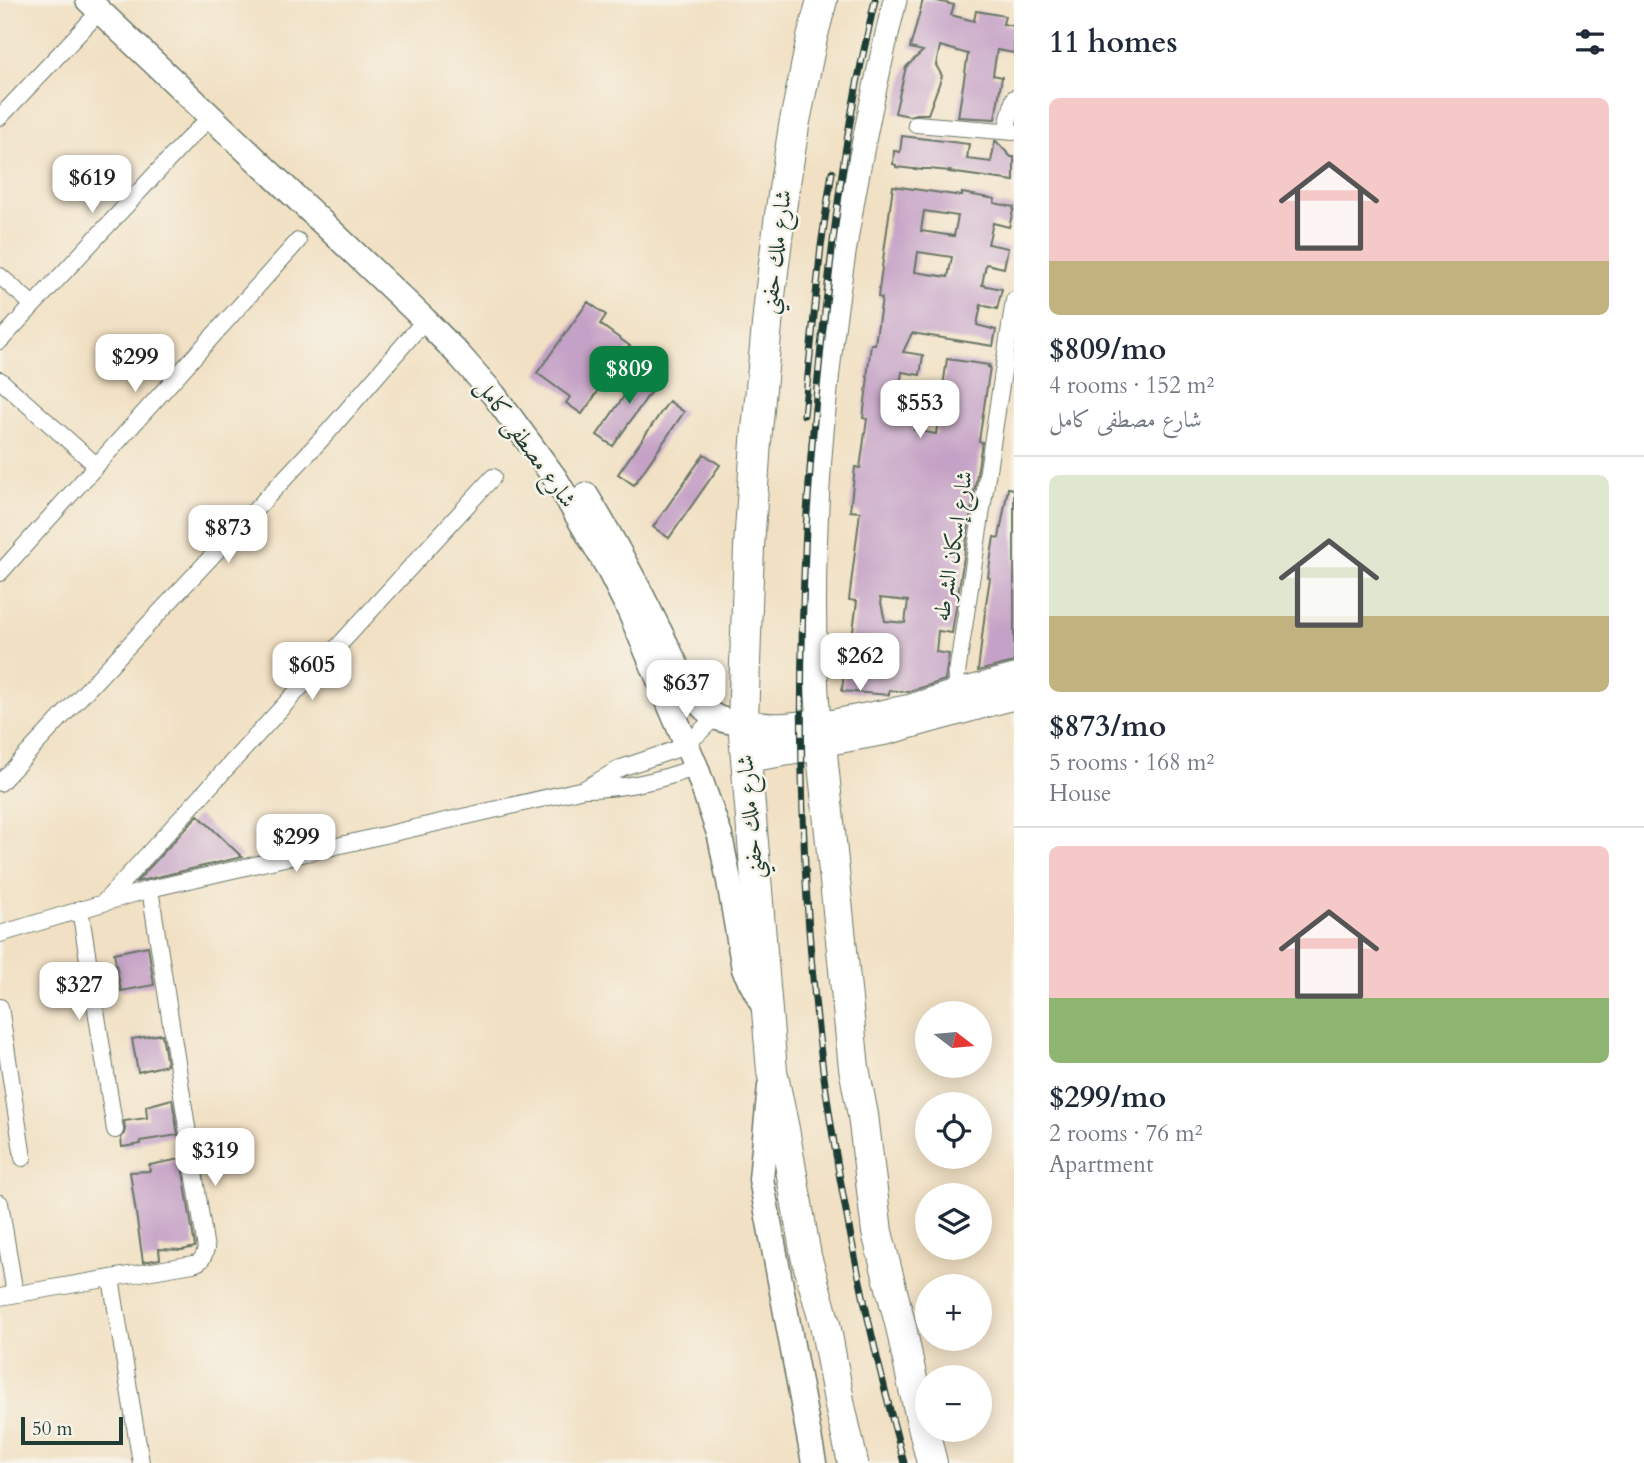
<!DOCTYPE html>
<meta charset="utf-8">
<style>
body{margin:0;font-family:Cardo,Amiri,serif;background:#f2f2f3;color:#1f2937;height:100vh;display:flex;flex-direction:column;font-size:26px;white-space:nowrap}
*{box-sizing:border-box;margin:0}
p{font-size:23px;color:#747a83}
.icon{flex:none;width:38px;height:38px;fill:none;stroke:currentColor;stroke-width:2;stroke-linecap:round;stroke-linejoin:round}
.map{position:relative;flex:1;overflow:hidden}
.side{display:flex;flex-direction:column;background:#fff;width:630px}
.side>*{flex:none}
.needle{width:46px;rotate:106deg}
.fabs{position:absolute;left:915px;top:1001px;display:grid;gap:14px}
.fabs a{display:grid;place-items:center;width:77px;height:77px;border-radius:50%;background:#fff;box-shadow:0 4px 18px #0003;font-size:35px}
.scale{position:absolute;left:21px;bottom:18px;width:102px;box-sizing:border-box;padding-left:7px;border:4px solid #1f3d34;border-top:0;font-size:19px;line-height:24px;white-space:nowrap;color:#1f3d34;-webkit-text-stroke:5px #f7f3e8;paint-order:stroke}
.price{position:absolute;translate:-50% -60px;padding:0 16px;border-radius:14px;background:#fff;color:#222;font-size:23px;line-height:46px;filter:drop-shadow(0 2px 4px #0008)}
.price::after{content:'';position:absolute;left:50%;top:42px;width:21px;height:16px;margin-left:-10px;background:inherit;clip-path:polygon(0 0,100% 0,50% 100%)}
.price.selected{background:#0b8043;color:#fff}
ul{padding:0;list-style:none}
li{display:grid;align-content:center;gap:14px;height:371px;padding:0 35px}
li+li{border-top:2px solid #e0e1e3}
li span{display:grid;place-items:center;height:217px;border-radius:10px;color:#555}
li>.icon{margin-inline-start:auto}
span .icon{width:126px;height:126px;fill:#fffc;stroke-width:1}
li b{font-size:30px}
h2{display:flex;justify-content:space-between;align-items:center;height:84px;padding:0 35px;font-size:30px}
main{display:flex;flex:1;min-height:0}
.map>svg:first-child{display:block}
</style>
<main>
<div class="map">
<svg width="1014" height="1463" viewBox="0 0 1014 1463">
<rect width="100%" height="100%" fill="#f7f3e8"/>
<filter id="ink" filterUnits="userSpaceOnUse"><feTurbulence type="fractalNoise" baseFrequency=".0143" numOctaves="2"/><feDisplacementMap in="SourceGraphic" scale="14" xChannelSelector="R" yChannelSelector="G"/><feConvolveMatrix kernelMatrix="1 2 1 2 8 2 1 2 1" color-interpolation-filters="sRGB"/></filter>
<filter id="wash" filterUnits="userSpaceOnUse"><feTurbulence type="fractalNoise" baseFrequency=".00686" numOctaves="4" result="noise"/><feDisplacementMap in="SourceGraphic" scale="28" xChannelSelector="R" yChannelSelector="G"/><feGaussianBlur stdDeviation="1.57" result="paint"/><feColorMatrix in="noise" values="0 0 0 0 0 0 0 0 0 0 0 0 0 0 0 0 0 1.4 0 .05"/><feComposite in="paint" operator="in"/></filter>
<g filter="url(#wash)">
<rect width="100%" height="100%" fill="#f1e0c3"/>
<g id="blocks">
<path fill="#c4a1c6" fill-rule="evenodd" d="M 923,0 L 933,0 L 954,5 L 951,15 L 974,21 L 976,11 L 1005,16 L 1003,24 L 1014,26 L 1014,53 L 997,50 L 993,75 L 1002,77 L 995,119 L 958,117 L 968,54 L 940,46 L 936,65 L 942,76 L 928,114 L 916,114 L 909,116 L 895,113 L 906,67 L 923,51 L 910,48 Z
M 902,136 L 969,144 L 967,159 L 991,162 L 995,141 L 996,141 L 1011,157 L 1014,157 L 1014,181 L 949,172 L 950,171 L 929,169 L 922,169 L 922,170 L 896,167 L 896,165 L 893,164 L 894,151 L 900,152 Z
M 893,186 L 962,196 L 962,193 L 995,199 L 994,203 L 1014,207 L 1009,227 L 993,223 L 988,244 L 1008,248 L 1004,268 L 986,264 L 982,285 L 1002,289 L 997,309 L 981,305 L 977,325 L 996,330 L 993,346 L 912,333 L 903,352 L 923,355 L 920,375 L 902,372 L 899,393 L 919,396 L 914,430 L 936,434 L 947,359 L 989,365 L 988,367 L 990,367 L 979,441 L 982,442 L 952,633 L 938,631 L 936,652 L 949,654 L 945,680 L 908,692 L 889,690 L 889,695 L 842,691 L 845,661 L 849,661 L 857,601 L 849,600 L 860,512 L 850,511 L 855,467 L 860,468 L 867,419 L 863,418 L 868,377 L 867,377 L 871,344 L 875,344 L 882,298 L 878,297 ZM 924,211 L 958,216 L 954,236 L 921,231 ZM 918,252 L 952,257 L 948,277 L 915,272 ZM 880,598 L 908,601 L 905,623 L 885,621 Z
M 588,302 L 606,315 L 600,324 L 630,346 L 582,414 L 566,403 L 570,397 L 537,373 Z
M 645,366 L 661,377 L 613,446 L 597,435 Z
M 669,401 L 684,412 L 634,485 L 618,474 Z
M 704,454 L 720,465 L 669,538 L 653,527 Z
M 1008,488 L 1014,489 L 1014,662 L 978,671 L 986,604 L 990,578 L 988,577 L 991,556 L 994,537 L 999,538 Z
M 198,815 L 242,857 L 136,882 Z
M 148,946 L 154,985 L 121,991 L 114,953 Z
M 162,1034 L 167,1065 L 138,1072 L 132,1039 Z
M 172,1099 L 178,1135 L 140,1141 L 141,1144 L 122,1147 L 121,1138 L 124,1134 L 125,1129 L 124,1121 L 147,1118 L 146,1106 Z
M 181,1159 L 195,1247 L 182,1250 L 159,1249 L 160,1259 L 143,1262 L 130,1172 L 150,1171 L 149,1165 Z"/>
</g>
</g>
<g filter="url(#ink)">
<use href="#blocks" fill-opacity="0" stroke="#687666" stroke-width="2"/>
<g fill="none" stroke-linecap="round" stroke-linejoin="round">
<g stroke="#687666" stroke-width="18">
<path id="street" d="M 0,117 L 100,11
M 916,124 L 1014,132
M 1006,131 L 1014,98
M 0,276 L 33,305
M 0,341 L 188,139 L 211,117
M 0,380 L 96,465
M 0,573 L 298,241
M 953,699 L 1014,300
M 0,783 L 329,431 L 425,320
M 584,789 L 621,768 L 677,749 L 697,735 L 715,717
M 104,902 L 493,477
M 80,909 L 115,1130
M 0,934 L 150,889 L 584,789 C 624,789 659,781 696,767
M 0,1007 L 23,1158
M 0,1203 L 15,1294
M 111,1278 L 141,1463
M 0,1297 L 193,1264 C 202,1262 203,1258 206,1249 L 150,889"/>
</g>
<g stroke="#687666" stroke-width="25">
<path id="secondary" d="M 895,0 C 839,232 801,485 819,724 L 911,706 L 954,692 L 1014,676
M 820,745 L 887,733 L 1014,698"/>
</g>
<g stroke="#687666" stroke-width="27">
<path id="primary" d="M 88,0 L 425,320 L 460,356 L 494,395 L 555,478 L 607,566 L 630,612 L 696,767 L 720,836 L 729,881 L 744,969 L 765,1009
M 586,495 C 613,539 636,583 658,628 C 671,653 682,682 700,704 C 714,719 723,722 743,722
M 770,1086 L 761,1179 L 814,1463"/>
</g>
<g stroke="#687666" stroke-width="32">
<path id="highway" d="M 822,0 L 812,38 L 794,126 L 780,215 L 769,304 L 756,441 L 749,547 L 743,722 L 772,1071 L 784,1129 L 806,1256 L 825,1324 L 840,1406 L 853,1463
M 743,722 C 765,733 794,727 819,724 L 854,1068 L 863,1115 L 877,1232 L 901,1327 L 914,1389 L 932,1463
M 746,757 L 820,745"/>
</g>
<use href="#street" stroke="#fff" stroke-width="16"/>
<use href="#secondary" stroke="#fff" stroke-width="23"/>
<use href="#primary" stroke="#fff" stroke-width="24"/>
<use href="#highway" stroke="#fff" stroke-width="30"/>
<g stroke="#1f3d34" stroke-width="7">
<path id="rail" d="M 875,0 C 868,31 861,63 855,94 C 843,158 835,222 828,285 C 818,367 811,448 806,529 C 797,710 800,891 823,1070 C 841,1201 869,1335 904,1463
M 804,415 L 821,246 L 832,172"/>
</g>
<use href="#rail" stroke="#f7f3e8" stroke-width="4.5" stroke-dasharray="13" stroke-linecap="butt"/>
</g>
</g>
<g text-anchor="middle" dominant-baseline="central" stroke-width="5" stroke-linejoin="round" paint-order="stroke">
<g font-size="23" fill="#1f3d34" stroke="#f7f3e8">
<text transform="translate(776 252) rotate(-83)">شارع ملك حفني</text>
<text transform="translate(526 443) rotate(54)">شارع مصطفى كامل</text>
<text transform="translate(953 546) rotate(-81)">شارع إسكان الشرطه</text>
<text transform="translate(750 817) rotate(-95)">شارع ملك حفني</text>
</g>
</g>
</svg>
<div class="fabs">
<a><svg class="needle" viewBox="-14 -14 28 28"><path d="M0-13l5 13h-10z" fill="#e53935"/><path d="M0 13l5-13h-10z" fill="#747a83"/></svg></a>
<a><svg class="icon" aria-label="locate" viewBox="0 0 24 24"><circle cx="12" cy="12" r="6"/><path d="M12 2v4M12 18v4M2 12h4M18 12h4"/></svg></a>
<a><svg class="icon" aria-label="layers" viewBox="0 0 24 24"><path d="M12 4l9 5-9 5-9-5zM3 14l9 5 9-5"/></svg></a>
<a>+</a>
<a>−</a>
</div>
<div class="scale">50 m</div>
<b class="price" style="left:92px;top:215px">$619</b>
<b class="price" style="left:135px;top:394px">$299</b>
<b class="price selected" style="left:629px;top:406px">$809</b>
<b class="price" style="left:920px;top:440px">$553</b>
<b class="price" style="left:228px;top:565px">$873</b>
<b class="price" style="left:860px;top:693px">$262</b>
<b class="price" style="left:312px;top:702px">$605</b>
<b class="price" style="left:686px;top:720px">$637</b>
<b class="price" style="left:296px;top:874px">$299</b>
<b class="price" style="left:79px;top:1022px">$327</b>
<b class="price" style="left:215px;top:1188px">$319</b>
</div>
<section class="side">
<h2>11 homes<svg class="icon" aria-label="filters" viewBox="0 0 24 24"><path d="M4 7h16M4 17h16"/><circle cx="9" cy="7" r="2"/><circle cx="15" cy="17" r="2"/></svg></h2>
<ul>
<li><span style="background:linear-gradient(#f6c9c9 75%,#c2b280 0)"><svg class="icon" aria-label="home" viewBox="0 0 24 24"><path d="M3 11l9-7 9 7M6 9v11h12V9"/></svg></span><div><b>$809/mo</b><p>4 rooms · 152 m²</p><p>شارع مصطفى كامل</p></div></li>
<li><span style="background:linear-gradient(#dfe7d0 65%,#c2b280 0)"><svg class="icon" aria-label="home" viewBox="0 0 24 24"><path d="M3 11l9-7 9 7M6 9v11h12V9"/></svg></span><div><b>$873/mo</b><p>5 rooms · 168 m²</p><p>House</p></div></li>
<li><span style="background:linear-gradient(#f6c9c9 70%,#8fb573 0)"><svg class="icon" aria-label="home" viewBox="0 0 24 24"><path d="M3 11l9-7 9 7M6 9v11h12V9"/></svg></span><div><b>$299/mo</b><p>2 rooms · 76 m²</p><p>Apartment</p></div></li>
</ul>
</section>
</main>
